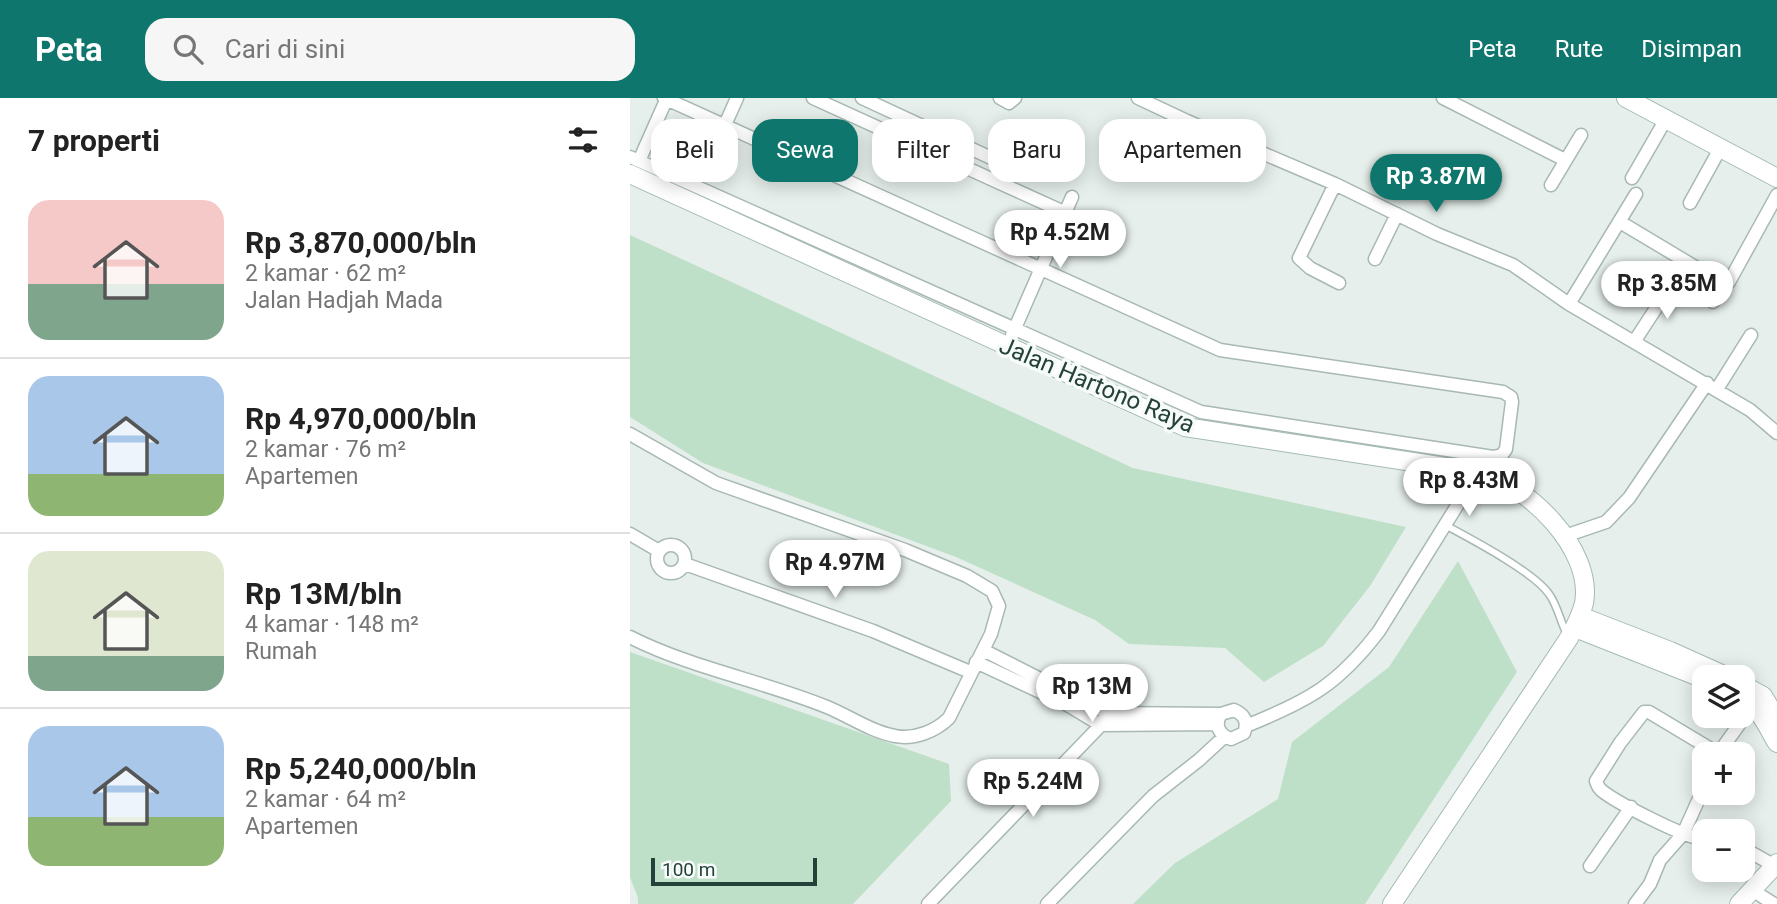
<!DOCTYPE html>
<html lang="id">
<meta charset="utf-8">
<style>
body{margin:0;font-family:Roboto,sans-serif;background:#f6f6f6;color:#222;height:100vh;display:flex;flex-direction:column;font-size:26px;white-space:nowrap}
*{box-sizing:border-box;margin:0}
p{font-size:23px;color:#767676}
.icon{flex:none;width:38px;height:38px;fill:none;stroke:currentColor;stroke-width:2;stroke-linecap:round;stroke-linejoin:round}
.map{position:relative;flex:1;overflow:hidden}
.sheet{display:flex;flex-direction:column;background:#fff;width:630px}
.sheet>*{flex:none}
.banner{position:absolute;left:21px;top:21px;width:665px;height:63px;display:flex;gap:14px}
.tools{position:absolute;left:1062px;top:567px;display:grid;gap:14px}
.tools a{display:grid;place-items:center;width:63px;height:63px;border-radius:14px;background:#fff;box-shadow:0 4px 18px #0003;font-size:35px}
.scale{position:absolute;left:21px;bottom:18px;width:166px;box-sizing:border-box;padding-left:7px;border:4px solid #24423a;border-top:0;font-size:19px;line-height:24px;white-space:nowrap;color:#24423a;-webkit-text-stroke:5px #f7fbf9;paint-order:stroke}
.price{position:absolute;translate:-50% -60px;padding:0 16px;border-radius:24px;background:#fff;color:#222;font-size:23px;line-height:46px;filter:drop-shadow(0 2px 4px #0008)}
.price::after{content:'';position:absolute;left:50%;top:42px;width:21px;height:16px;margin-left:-10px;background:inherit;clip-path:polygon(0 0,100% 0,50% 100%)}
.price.on{background:#0f766e;color:#fff}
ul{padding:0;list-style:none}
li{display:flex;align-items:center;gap:21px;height:175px;padding:0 28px}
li+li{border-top:2px solid #e0e0e0}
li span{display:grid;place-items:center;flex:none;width:196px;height:140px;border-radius:21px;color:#555}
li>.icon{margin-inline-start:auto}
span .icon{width:84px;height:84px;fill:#fffc;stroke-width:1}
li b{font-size:30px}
h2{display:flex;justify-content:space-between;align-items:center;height:84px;padding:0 28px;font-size:30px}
.pill{padding:0 24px;border-radius:21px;background:#fff;box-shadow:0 4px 18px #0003;font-size:24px;line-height:63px}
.pill.on{background:#0f766e;color:#fff}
header{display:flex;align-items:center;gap:42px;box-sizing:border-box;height:98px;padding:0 35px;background:#0f766e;color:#fff}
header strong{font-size:33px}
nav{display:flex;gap:38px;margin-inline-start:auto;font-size:24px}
.search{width:490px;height:63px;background:#f6f6f6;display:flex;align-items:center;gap:18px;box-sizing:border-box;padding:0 24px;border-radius:21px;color:#767676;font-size:26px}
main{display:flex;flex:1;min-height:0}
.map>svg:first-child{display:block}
</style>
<header>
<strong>Peta</strong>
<div class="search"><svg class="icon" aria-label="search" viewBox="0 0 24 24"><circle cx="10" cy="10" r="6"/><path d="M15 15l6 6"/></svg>Cari di sini</div>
<nav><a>Peta</a><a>Rute</a><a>Disimpan</a></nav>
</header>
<main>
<section class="sheet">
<h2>7 properti<svg class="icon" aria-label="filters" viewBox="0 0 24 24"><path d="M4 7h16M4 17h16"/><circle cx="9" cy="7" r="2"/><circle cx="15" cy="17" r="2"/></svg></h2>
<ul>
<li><span style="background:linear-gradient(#f6c9c9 60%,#7fa58c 0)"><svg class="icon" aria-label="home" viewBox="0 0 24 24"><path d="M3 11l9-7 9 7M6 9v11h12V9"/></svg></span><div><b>Rp 3,870,000/bln</b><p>2 kamar · 62 m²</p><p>Jalan Hadjah Mada</p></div></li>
<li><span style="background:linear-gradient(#a9c7e8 70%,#8fb573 0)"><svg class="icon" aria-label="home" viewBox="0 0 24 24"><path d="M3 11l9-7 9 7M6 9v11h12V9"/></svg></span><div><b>Rp 4,970,000/bln</b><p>2 kamar · 76 m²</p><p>Apartemen</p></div></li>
<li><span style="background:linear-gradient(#dfe7d0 75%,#7fa58c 0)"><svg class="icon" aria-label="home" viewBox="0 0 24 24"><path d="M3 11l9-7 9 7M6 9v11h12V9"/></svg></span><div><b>Rp 13M/bln</b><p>4 kamar · 148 m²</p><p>Rumah</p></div></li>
<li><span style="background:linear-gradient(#a9c7e8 65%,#8fb573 0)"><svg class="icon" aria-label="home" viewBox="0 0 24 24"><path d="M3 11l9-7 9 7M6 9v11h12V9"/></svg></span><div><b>Rp 5,240,000/bln</b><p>2 kamar · 64 m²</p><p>Apartemen</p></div></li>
</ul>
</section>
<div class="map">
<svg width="1147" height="806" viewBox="0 0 1147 806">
<rect width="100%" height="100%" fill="#e6efeb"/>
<path fill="#bfe0c8" d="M 0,137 L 503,370 L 776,429 L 740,488 L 693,548 L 634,584 L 595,550 L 499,546 L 465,522 L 326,459 L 73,365 L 0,319 Z
M 828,463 L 887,574 L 735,806 L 503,806 L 545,765 L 648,701 L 662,644 L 759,569 Z
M 0,554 L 319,666 L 321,703 L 223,806 L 8,806 L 8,800 L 0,779 Z"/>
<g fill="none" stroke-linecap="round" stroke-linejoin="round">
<g stroke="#a8b8b2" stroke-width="9">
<path id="lane" d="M 815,427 C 841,441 904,474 919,496 C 928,508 930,524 937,536"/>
</g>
<g stroke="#a8b8b2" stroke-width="15">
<path id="street" d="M 183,0 L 372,86
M 232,0 L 372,65 L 377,71 L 372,86 L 436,115
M 370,0 L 379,5 L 385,0
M 508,0 L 557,23 L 705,86 L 807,136 L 883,167 L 939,206 L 1120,312 L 1147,335
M 813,0 L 935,62
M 94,29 L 107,0
M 0,59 L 571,314 L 863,359 L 872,357 L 876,351 L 882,304 L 881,299 L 873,294 L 590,252 L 34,0
M 9,63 L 37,0
M 1002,80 L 1036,21
M 705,86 L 669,160 L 680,170 L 709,185
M 921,87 L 951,37
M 1060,105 L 1091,49
M 990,124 L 1092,185 L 1092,191 L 1083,204
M 745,161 L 767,116
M 1099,184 L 1147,97
M 939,206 L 1006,96
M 382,237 L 442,99
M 1004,244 L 1043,184
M 1087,291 L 1121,237
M 0,336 L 86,385 L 275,452 L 337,478 L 362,493 L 369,508 L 361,536 L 319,620 C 306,633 284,642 265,638 C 242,634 219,618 197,609 C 133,583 61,570 0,539
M 0,436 L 29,453
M 935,438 L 976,424 L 999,400 L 1077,285
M27 461a14 14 0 1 1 28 0a14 14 0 1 1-28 0Z
M 55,466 L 243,533 L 340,574
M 353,552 L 477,615 L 591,616 L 604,612 C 615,617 618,624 614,635 L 601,641 C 589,637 584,627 591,616
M 346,564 L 436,606 L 471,627 L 587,626
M 616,628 C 678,603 708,587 749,533 L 848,374
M 1088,656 L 1113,621
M 1074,741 C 1059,742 985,704 971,692 C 967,688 968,688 966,683 L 990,645 L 1014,614 L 1019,614 L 1089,656
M 1113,750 L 1145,768
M 960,768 L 1001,709
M 1122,792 L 1144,806
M 298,806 L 471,627 L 477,615
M 417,806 L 523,698 L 569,662 L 594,639
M 1005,806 L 1020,786 L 1030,762 L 1053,736 L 1072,694 L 1074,677"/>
</g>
<g stroke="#a4bbb3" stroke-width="20">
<path id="secondary" d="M 996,0 L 1147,80
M 0,76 L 555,329 L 848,374 C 896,385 964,451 954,505 C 951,518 945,529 939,540 L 762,806
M 950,518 L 1040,553 L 1098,579
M 945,530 L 1074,581
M 1113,587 L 1133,598 L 1147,621
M 1113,601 C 1131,611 1137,629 1147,645
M 1109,806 L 1147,765"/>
</g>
<use href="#lane" stroke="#fff" stroke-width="6"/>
<use href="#street" stroke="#fff" stroke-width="12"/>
<use href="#secondary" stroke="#fff" stroke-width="18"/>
</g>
<g text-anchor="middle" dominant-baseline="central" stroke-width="7" stroke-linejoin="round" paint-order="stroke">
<g font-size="24" fill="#24423a" stroke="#f7fbf9">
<text transform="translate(467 287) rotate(23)">Jalan Hartono Raya</text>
</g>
</g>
</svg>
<div class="tools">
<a><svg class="icon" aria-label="layers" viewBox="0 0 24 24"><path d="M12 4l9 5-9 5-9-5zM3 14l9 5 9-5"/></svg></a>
<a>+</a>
<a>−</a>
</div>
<div class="scale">100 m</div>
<b class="price on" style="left:806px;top:116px">Rp 3.87M</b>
<b class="price" style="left:430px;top:172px">Rp 4.52M</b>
<b class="price" style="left:1037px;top:223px">Rp 3.85M</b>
<b class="price" style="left:839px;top:420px">Rp 8.43M</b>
<b class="price" style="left:205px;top:502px">Rp 4.97M</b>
<b class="price" style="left:462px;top:626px">Rp 13M</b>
<b class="price" style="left:403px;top:721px">Rp 5.24M</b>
<div class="banner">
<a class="pill">Beli</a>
<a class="pill on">Sewa</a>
<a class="pill">Filter</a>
<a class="pill">Baru</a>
<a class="pill">Apartemen</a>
</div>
</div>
</main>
